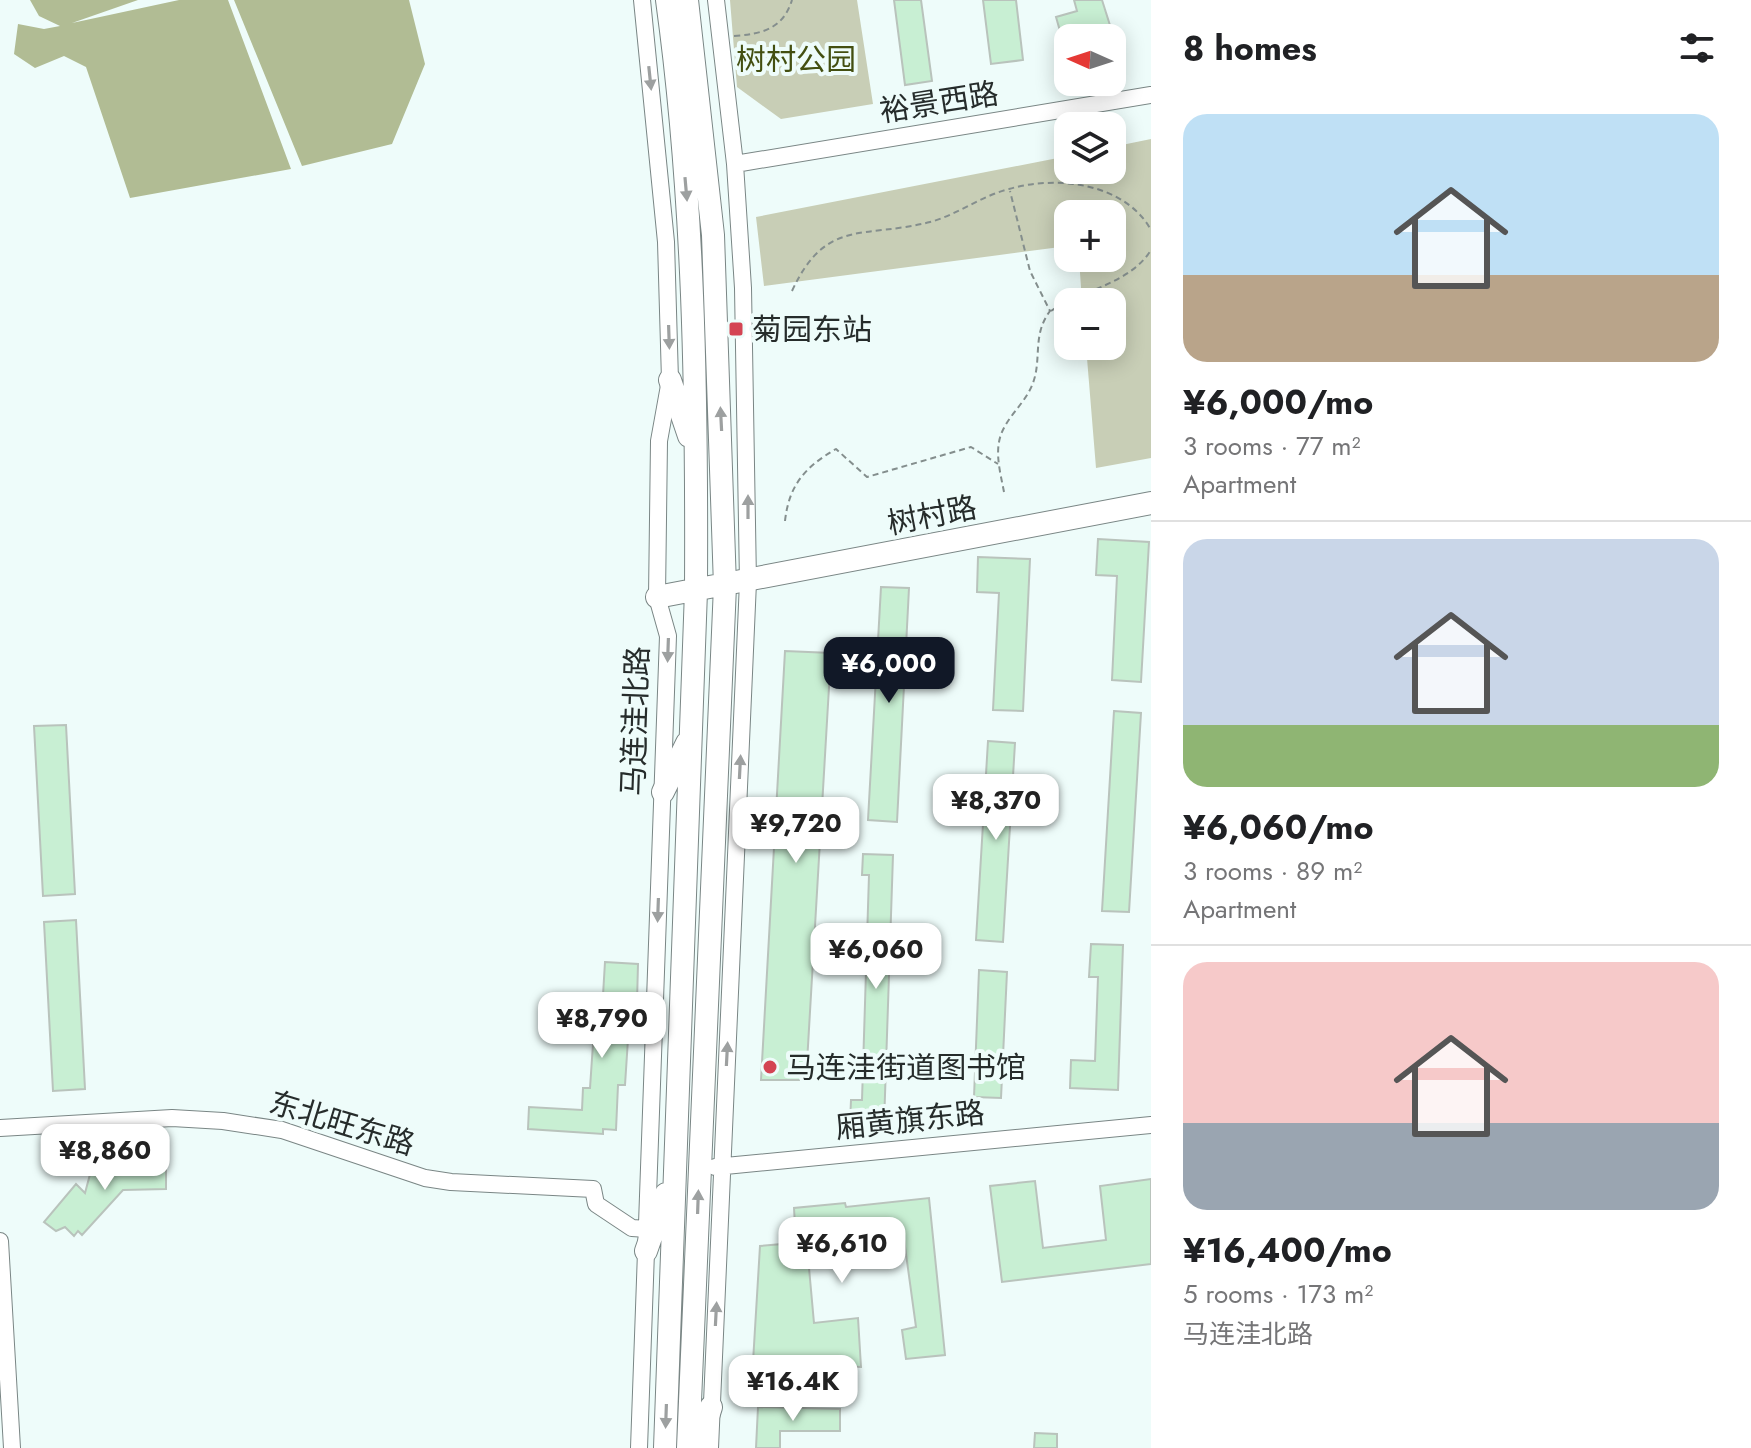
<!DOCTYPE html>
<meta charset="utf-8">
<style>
body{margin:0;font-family:Jost,"Noto Sans SC",sans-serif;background:#f2f2f2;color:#202124;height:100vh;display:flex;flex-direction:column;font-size:30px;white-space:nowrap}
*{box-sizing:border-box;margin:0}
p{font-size:26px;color:#757577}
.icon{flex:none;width:44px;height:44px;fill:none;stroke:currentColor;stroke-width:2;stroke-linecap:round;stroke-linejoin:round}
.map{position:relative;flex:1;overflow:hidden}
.details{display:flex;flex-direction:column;background:#fff;width:600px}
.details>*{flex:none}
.needle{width:52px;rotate:273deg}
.fabs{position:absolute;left:1054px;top:24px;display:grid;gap:16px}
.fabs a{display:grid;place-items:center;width:72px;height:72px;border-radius:16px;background:#fff;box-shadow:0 4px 20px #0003;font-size:40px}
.price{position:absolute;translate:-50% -68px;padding:0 18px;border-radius:16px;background:#fff;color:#222;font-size:26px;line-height:52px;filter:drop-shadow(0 2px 4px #0008)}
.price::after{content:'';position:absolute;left:50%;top:48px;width:24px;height:18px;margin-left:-12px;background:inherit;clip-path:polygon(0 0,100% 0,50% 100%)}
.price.selected{background:#111827;color:#fff}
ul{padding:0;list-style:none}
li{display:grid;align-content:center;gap:16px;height:424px;padding:0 32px}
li+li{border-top:2px solid #e0e0e0}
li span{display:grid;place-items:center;height:248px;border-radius:24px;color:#555}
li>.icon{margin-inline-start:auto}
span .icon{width:144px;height:144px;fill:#fffc;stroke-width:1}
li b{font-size:34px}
h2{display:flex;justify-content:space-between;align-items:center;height:96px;padding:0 32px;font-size:34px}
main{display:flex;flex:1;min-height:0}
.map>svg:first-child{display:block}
</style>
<main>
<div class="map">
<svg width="1151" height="1448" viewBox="0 0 1151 1448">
<rect width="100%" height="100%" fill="#eefcfa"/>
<path fill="#c8ceb6" d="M 730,0 L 857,0 L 873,104 L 781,119 L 737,87 Z
M 1151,139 L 1151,458 L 1096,468 L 1086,346 L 1112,346 L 1112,302 L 1082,302 L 1079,258 L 1112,258 L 1112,214 L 1068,214 L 1068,246 L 764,286 L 756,217 L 1068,156 L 1068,170 L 1112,170 L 1112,147 Z"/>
<path fill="#b1bc94" d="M 30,0 L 138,0 L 72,23 L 179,0 L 228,0 L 291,169 L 130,198 L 86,67 L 64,56 L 35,68 L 14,54 L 18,24 L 44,29 L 60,26 L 39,16 Z
M 234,0 L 409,0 L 425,64 L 392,144 L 302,166 Z"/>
<path fill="#c8efd3" stroke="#b9c3bc" stroke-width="2" d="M 894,0 L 921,0 L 932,81 L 905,85 Z
M 983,0 L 1016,0 L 1023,60 L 991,64 Z
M 1074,0 L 1102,0 L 1114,38 L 1062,38 L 1056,17 L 1077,11 Z
M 1098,539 L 1149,542 L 1141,682 L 1112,680 L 1117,576 L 1096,575 Z
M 978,557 L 1030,559 L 1023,711 L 993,710 L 999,593 L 977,592 Z
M 881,587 L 909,588 L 897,822 L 868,820 Z
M 785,651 L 831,653 L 806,1080 L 761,1080 Z
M 1114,711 L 1141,713 L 1129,912 L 1102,911 Z
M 66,725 L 75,894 L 43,896 L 34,726 Z
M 988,741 L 1015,743 L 1003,942 L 976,940 Z
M 863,854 L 893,855 L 884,1125 L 850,1124 L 851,1100 L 862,1100 L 869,875 L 862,875 Z
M 76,920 L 85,1089 L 53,1091 L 44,922 Z
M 1091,944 L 1123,945 L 1118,1090 L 1070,1088 L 1071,1060 L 1095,1061 L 1098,977 L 1089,977 Z
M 605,962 L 638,964 L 636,1040 L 628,1039 L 625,1085 L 618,1085 L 616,1130 L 603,1129 L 603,1134 L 528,1129 L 529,1107 L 582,1110 L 583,1088 L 590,1088 L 593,1044 L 600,1045 Z
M 979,970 L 1007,972 L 1001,1098 L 974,1097 Z
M 166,1160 L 166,1189 L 123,1190 L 82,1235 L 78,1231 L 74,1236 L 65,1227 L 56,1231 L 44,1222 L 76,1184 L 85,1193 L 92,1167 L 97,1164 Z
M 1151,1179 L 1151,1264 L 1002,1282 L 990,1186 L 1035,1181 L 1043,1248 L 1106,1240 L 1100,1186 Z
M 929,1198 L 945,1355 L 906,1359 L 902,1330 L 916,1327 L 903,1232 L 848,1238 L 849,1244 L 827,1246 L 809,1268 L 814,1323 L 858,1318 L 861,1367 L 753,1362 L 760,1246 L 782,1244 L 795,1226 L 794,1208 L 845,1203 L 846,1207 Z
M 758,1407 L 840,1409 L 840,1431 L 780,1431 L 780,1448 L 756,1448 Z
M 1035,1433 L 1057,1434 L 1057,1448 L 1034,1448 Z"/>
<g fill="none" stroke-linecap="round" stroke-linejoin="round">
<g stroke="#7a8685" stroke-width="18">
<path id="minor" d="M 735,164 L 1151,95
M 0,1128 L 172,1118 L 223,1121 L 282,1130 L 425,1178 L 451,1182 L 593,1189 L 596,1204 L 632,1228 L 647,1229
M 715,1167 L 1151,1125
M 0,1241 L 12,1448
M 639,1448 L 668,636 L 657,597 L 659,441 L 670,380 L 666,242 L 642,0
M 710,1448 L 748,582 L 743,288 L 735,164 L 716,0"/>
</g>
<g stroke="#7a8685" stroke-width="24">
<path id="major" d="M 687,0 L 713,235 L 725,586 L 688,1448
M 670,380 L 689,436
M 657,597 L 1151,503
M 663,792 L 687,743
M 646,1251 L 666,1194
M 665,1448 L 696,591 C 697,394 694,196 667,0
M 698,1448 L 711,1407"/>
</g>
<path stroke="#848e8d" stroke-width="2" stroke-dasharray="6 4" stroke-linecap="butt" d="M 734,36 C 762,34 783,29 792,0
M 792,291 C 826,217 865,239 930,222 C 957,215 981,196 1009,189 C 1057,175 1125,183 1151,230
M 1051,311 C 1082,290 1130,284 1151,250
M 1004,492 C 1001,476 996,458 999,442 C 1003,419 1025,405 1033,383 C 1042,358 1032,335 1050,311 L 1030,271 L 1010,191
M 785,521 C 789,485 805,467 836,449 L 867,477 L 971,447 L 998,464"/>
<use href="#minor" stroke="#fff" stroke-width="16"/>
<use href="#major" stroke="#fff" stroke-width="22"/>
</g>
<defs><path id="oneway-solid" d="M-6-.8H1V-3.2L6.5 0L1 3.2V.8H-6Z" transform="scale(2)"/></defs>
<g fill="#9da0a0">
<use href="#oneway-solid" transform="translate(650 78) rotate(84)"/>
<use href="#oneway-solid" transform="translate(686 189) rotate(85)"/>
<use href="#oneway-solid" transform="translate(669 337) rotate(88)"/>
<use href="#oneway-solid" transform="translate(721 419) rotate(-93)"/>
<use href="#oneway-solid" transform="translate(748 507) rotate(-90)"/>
<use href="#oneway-solid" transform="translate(668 650) rotate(92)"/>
<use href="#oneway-solid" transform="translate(740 767) rotate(-87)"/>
<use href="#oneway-solid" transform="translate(658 910) rotate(92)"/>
<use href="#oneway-solid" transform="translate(727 1054) rotate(-87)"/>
<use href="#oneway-solid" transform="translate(698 1202) rotate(-88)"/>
<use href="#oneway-solid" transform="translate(716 1314) rotate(-87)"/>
<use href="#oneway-solid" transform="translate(666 1416) rotate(92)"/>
</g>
<g fill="#d44453" stroke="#eefcfa" stroke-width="3">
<rect x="728" y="321" width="16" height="16" rx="4"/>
<circle cx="770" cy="1067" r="8"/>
</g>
<g text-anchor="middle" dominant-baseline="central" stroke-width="8" stroke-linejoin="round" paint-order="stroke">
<g font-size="30" fill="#434f11" stroke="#eefcfa">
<text x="796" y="59">树村公园</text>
</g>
<g font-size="30" fill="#262c2b" stroke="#eefcfa">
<text transform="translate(939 102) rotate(-9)">裕景西路</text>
<text transform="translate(932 515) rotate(-11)">树村路</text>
<text transform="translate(635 721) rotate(-88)">马连洼北路</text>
<text transform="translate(910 1120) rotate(-6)">厢黄旗东路</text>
<text transform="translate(342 1123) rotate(17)">东北旺东路</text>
</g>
<g font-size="30" fill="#262c2b" stroke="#eefcfa" text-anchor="start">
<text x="752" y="329">菊园东站</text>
<text x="786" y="1067">马连洼街道图书馆</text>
</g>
</g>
</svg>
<div class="fabs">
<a><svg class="needle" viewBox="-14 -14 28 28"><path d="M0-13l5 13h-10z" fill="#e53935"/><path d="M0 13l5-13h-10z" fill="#757577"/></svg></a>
<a><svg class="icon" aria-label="layers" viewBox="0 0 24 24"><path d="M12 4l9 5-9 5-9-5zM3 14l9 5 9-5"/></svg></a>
<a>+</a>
<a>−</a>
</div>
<b class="price selected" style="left:889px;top:705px">¥6,000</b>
<b class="price" style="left:996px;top:842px">¥8,370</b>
<b class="price" style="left:796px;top:865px">¥9,720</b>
<b class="price" style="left:876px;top:991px">¥6,060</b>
<b class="price" style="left:602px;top:1060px">¥8,790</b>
<b class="price" style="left:105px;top:1192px">¥8,860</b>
<b class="price" style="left:842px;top:1285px">¥6,610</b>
<b class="price" style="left:793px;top:1423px">¥16.4K</b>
</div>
<section class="details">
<h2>8 homes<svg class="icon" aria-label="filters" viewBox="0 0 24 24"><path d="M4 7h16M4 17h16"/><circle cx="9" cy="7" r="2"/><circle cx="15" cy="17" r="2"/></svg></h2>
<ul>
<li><span style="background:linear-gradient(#bfe0f5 65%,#b9a48a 0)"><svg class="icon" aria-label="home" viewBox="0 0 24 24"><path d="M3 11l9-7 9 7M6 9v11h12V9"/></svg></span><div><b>¥6,000/mo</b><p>3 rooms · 77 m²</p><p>Apartment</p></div></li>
<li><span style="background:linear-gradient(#c9d6e8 75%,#8fb573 0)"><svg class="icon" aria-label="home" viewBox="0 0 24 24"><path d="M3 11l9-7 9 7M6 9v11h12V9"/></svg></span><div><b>¥6,060/mo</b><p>3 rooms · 89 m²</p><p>Apartment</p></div></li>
<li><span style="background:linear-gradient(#f6c9c9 65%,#9aa5b1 0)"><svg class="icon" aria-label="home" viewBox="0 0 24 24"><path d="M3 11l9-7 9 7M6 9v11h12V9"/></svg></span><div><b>¥16,400/mo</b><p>5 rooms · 173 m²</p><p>马连洼北路</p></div></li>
</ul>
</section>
</main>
